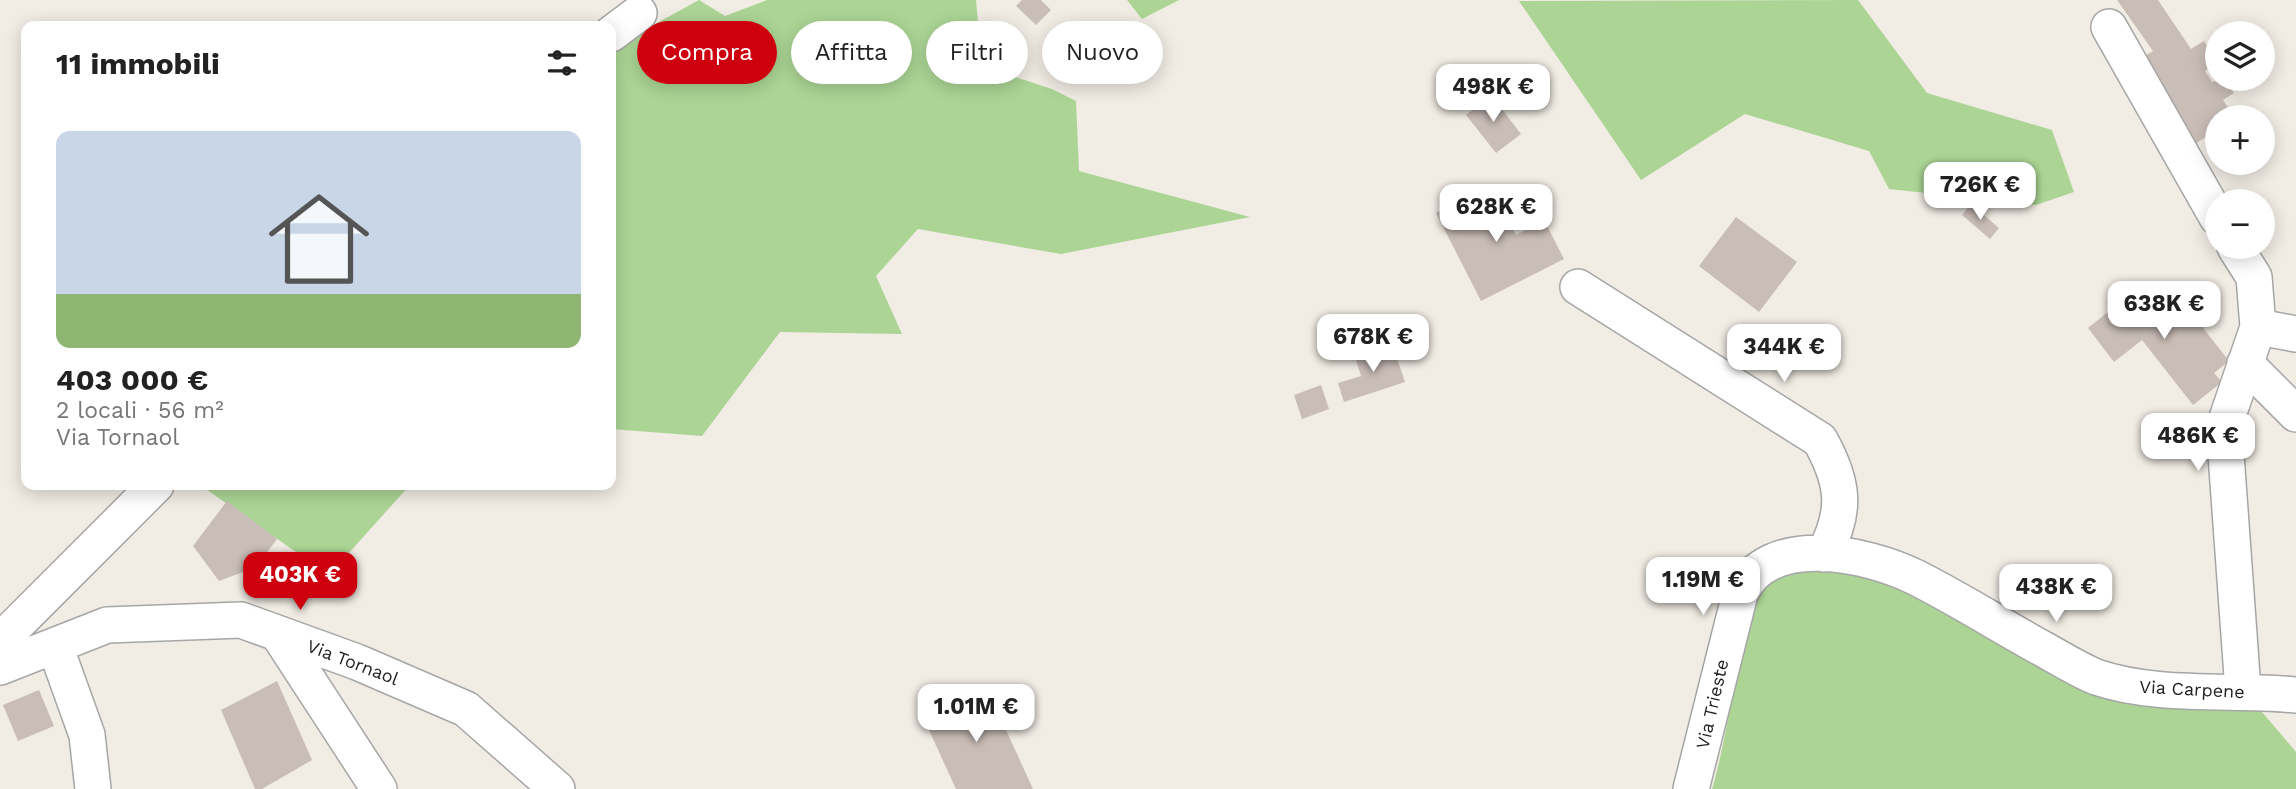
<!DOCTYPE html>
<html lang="it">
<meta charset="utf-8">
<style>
body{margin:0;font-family:"Work Sans",sans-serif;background:#f2f2f2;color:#222;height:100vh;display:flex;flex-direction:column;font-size:26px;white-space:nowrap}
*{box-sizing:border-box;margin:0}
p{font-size:23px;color:#767676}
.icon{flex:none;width:38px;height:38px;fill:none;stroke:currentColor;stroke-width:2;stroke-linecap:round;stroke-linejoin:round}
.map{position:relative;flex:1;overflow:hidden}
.drawer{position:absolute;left:21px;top:21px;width:595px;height:469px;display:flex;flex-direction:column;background:#fff;border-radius:14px;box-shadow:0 4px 18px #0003}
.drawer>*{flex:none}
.top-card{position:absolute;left:637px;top:21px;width:665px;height:63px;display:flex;gap:14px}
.controls{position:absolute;left:2205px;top:21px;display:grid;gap:14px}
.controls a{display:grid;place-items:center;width:70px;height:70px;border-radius:50%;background:#fff;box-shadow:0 4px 18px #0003;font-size:35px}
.price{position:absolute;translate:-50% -60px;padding:0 16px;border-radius:14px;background:#fff;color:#222;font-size:23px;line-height:46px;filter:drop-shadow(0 2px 4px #0008)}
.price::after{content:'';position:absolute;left:50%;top:42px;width:21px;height:16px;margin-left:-10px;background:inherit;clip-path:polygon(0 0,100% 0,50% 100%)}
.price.on{background:#ce000f;color:#fff}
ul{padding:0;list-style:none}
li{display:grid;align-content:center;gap:14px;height:371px;padding:0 35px}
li+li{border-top:2px solid #e0e0e0}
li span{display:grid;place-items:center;height:217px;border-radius:14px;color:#555}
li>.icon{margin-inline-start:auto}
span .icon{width:126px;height:126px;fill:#fffc;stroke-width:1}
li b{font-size:30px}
h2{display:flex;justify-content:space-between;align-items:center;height:84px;padding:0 35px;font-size:30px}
.tag{padding:0 24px;border-radius:32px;background:#fff;box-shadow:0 4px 18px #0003;font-size:24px;line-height:63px}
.tag.on{background:#ce000f;color:#fff}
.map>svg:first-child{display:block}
</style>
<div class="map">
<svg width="2296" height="789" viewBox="0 0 2296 789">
<rect width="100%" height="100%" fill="#f1ece4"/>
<path fill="#acd595" d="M 699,0 L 725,16 L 767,0 L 976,0 L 980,44 L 1009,75 L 1052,89 L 1076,101 L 1079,171 L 1250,217 L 1061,254 L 918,229 L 876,276 L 902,334 L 780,332 L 702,436 L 611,429 L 611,54 L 637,34 Z
M 1127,0 L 1179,0 L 1142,19 Z
M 1858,0 L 1927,93 L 2052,130 L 2074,192 L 2036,205 L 1889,189 L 1869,151 L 1745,114 L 1641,180 L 1519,1 Z
M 200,485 L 410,485 L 329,575 Z
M 1818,548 L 2095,683 L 2250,698 L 2296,752 L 2296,789 L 1712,789 C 1729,732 1733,672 1750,614 C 1755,597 1766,580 1774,565 Z"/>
<path fill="#c9bdb7" d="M 1022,0 L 1041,0 L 1051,10 L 1036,25 L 1016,6 Z
M 2117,0 L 2158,0 L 2191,49 L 2204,41 L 2217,62 L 2205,71 L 2212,82 L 2224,79 L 2234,93 L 2223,100 L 2234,117 L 2217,117 L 2217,130 L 2195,144 L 2140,59 L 2153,51 Z
M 1491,95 L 1521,134 L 1496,153 L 1466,115 Z
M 1491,185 L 1516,235 L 1544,220 L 1564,259 L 1481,301 L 1436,213 Z
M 1971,204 L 1999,228 L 1990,239 L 1962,215 Z
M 1736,217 L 1797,262 L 1759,312 L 1699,266 Z
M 2140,286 L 2163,314 L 2181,300 L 2229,361 L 2214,373 L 2222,382 L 2193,405 L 2142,340 L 2114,362 L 2088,328 Z
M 1392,344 L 1405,382 L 1344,402 L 1338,383 L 1361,376 L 1355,357 Z
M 1321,385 L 1329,409 L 1302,419 L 1294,395 Z
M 227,501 L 277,539 L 256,567 L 219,581 L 193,546 Z
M 277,681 L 312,760 L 262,789 L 255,789 L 221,710 Z
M 986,686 L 1033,789 L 956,789 L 922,715 Z
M 39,690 L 54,726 L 18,741 L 3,705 Z"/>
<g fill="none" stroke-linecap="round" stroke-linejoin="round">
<g stroke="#a6a6a6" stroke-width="38">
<path id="minor" d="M 2109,27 L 2217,217
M 611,34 L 639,13
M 2235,247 L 2254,277 L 2258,327 L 2224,427 L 2243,690
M 1578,287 L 1820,440 C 1844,483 1847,511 1824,554
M 2258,327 L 2296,334
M 2245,363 L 2296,414
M 278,634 L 379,789
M 0,641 L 156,485
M 55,646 L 87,735 L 93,789
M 0,667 L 107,625 L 241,620 L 357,662 L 466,709 L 557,789
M 1691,789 L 1740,594 C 1767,532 1866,553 1915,577 C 1959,599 2001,626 2045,650 C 2061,659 2079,670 2096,677 C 2157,698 2232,689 2296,695"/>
</g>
<use href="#minor" stroke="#fff" stroke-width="35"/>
</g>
<g text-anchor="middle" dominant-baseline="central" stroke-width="5" stroke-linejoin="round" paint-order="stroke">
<g font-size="18" fill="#1f1f1f" stroke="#fff">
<text transform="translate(353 662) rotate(21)">Via Tornaol</text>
<text transform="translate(2192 689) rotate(3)">Via Carpene</text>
<text transform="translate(1712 704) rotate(-77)">Via Trieste</text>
</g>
</g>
</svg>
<div class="controls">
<a><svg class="icon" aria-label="layers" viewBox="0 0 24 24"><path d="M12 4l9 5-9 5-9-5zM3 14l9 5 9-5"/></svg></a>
<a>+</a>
<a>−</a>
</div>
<b class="price" style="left:1493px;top:124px">498K €</b>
<b class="price" style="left:1980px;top:222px">726K €</b>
<b class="price" style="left:1496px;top:244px">628K €</b>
<b class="price" style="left:2164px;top:341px">638K €</b>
<b class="price" style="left:1373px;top:374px">678K €</b>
<b class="price" style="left:1784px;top:384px">344K €</b>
<b class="price" style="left:2198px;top:473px">486K €</b>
<b class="price on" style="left:300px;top:612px">403K €</b>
<b class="price" style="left:1703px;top:617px">1.19M €</b>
<b class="price" style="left:2056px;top:624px">438K €</b>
<b class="price" style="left:976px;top:744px">1.01M €</b>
<div class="top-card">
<a class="tag on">Compra</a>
<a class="tag">Affitta</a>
<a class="tag">Filtri</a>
<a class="tag">Nuovo</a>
</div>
<section class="drawer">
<h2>11 immobili<svg class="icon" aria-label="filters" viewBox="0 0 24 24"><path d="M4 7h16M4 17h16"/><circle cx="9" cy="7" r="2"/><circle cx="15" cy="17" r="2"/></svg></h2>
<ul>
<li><span style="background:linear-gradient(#c9d6e8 75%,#8fb573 0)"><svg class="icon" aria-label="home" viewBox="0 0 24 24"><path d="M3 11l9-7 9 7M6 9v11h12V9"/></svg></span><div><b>403 000 €</b><p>2 locali · 56 m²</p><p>Via Tornaol</p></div></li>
</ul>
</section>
</div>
